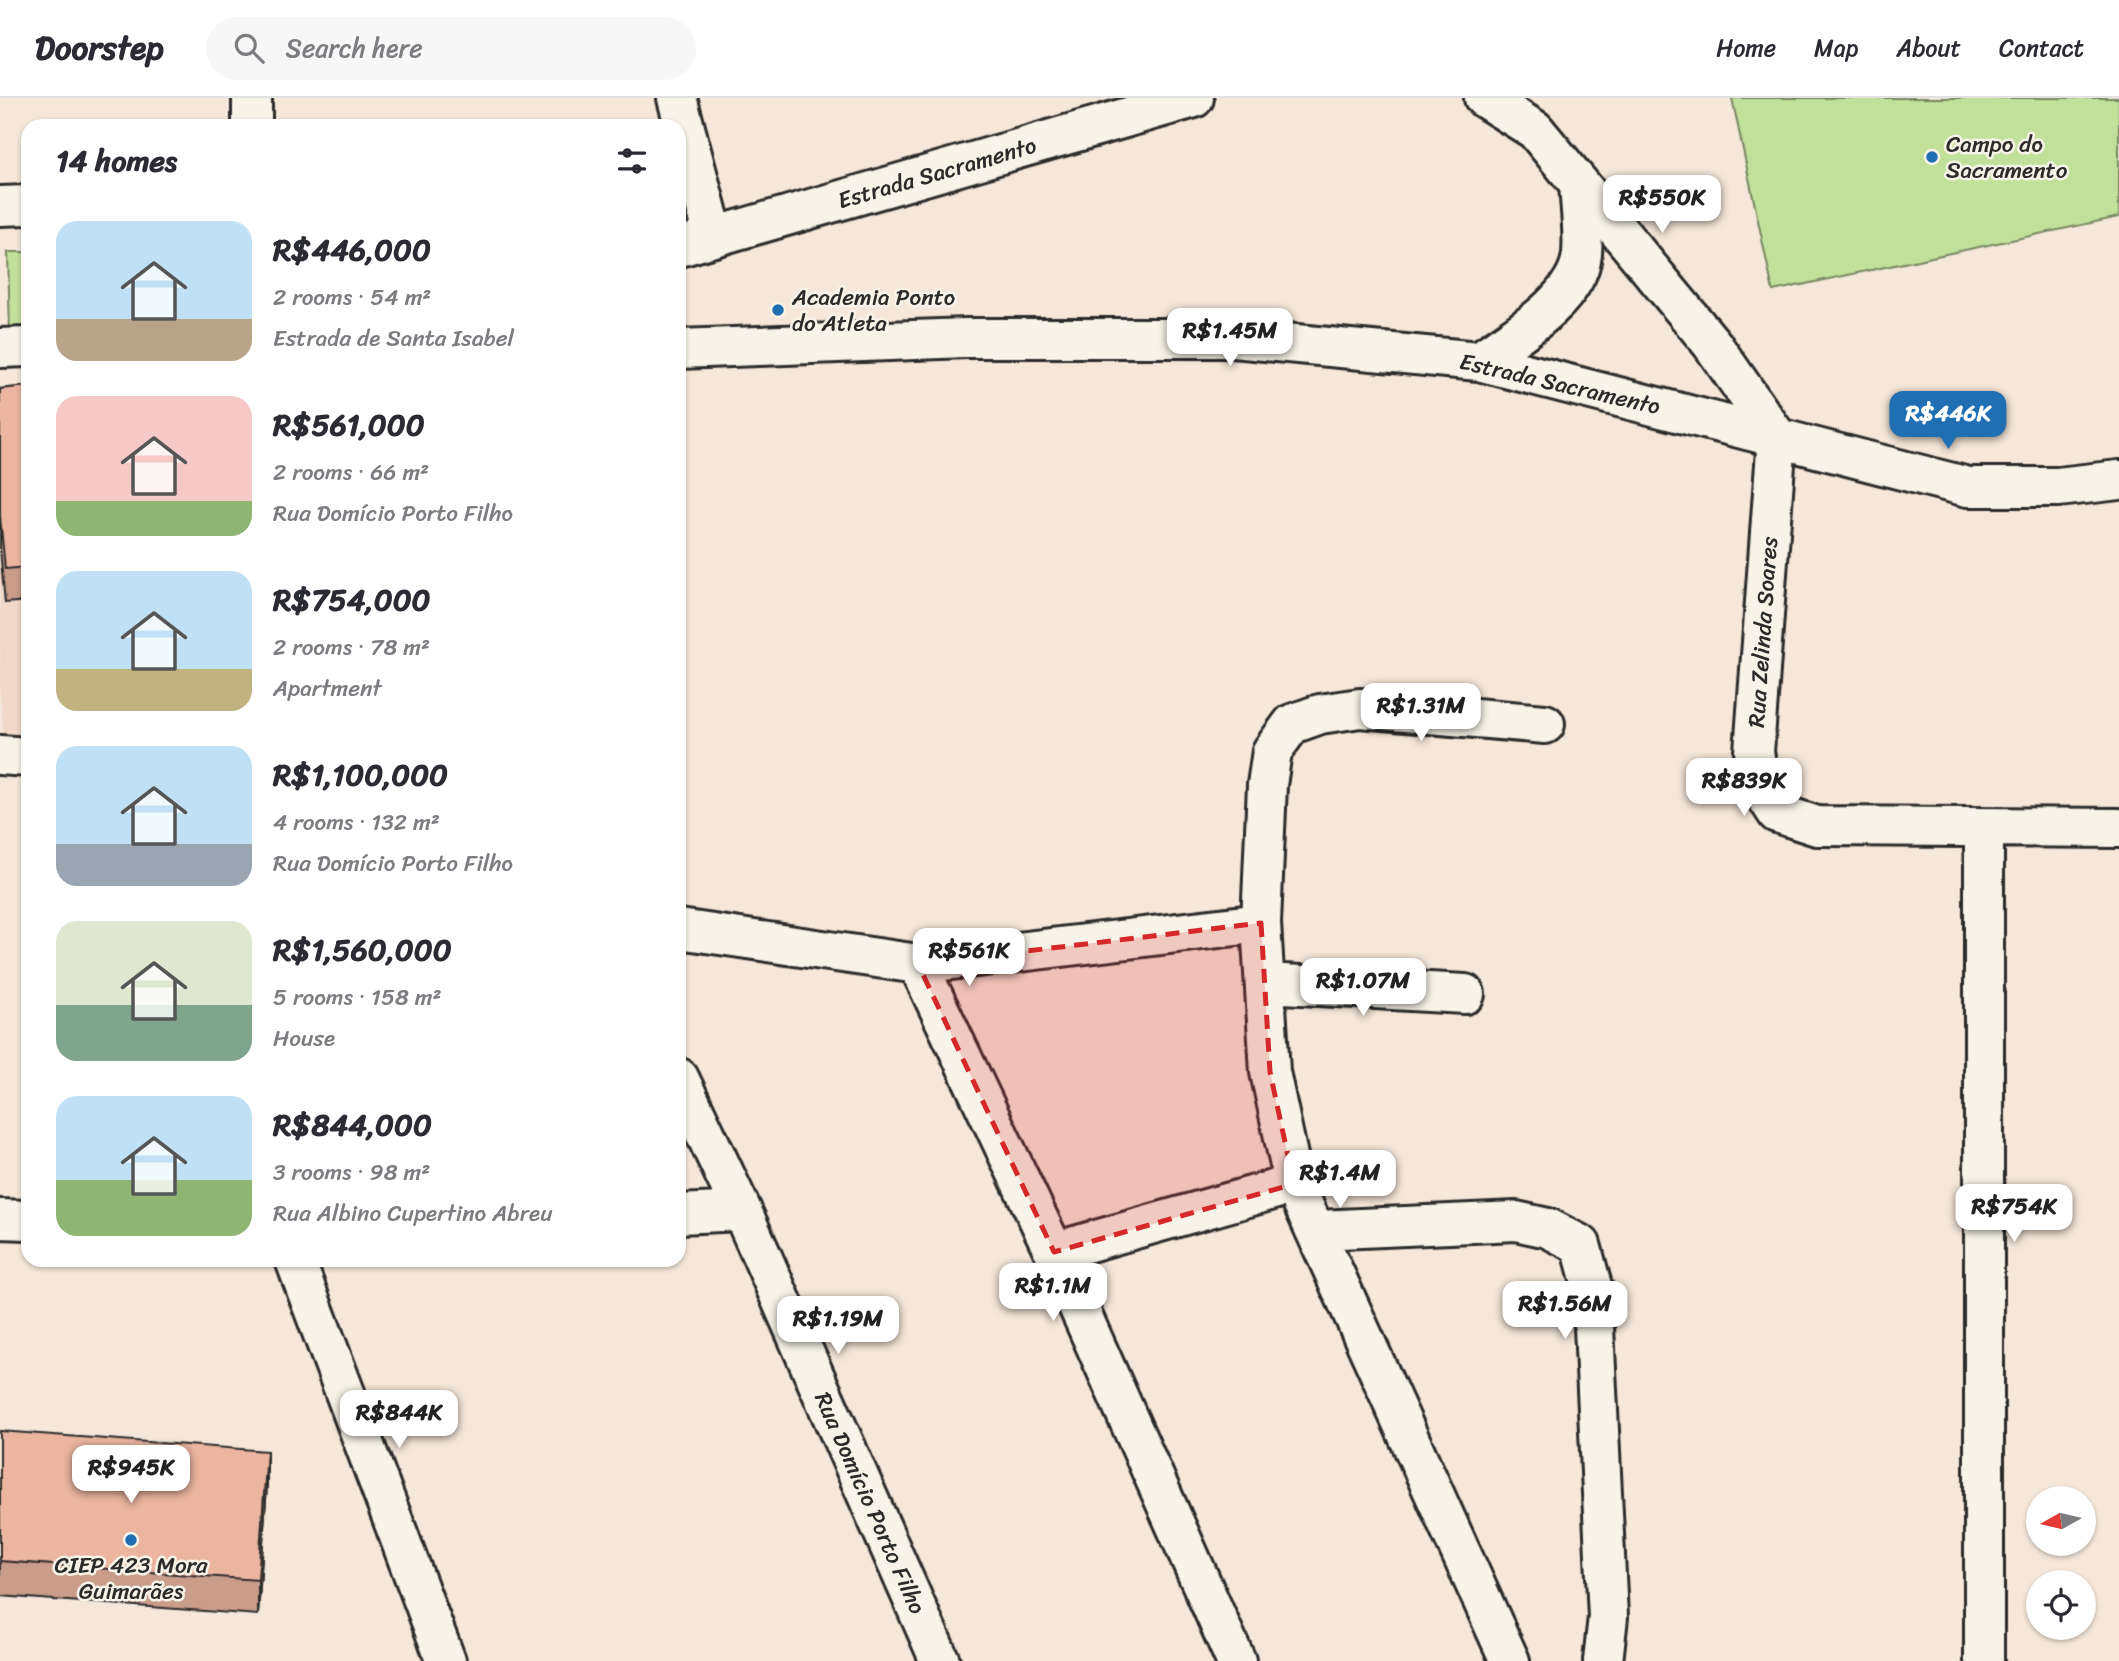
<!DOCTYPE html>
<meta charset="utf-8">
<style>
body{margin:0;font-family:Sriracha,sans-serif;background:#f7f7f7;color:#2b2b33;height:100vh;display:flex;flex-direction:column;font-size:26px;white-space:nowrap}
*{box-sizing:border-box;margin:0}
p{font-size:23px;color:#7c7c81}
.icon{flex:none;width:38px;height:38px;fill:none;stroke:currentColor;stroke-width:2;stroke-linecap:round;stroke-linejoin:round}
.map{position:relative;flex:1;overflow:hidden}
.panel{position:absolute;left:21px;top:21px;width:665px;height:1148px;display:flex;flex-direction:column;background:#fff;border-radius:21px;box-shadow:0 2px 5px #0004}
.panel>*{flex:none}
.needle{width:46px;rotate:262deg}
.buttons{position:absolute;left:2026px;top:1388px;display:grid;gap:14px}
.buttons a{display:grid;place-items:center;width:70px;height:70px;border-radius:50%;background:#fff;box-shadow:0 2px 5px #0004;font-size:35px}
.price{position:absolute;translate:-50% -60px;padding:0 16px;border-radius:14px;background:#fff;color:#222;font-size:23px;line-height:46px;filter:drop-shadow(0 2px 4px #0008)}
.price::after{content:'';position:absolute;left:50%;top:42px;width:21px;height:16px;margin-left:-10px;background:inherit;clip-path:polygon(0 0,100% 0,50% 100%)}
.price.active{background:#1f6fb2;color:#fff}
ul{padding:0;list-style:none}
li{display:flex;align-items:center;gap:21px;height:175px;padding:0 35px}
li span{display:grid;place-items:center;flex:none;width:196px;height:140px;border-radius:21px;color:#555}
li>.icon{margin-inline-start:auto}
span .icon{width:84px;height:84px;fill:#fffc;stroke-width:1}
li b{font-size:30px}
h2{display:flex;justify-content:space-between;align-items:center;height:84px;padding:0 35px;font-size:30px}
header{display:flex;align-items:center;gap:42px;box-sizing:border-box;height:98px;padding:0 35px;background:#fff;border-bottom:2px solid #e1e1e2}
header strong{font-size:33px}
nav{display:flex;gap:38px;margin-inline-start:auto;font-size:24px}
.search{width:490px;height:63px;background:#f7f7f7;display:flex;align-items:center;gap:18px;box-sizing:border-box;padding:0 24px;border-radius:38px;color:#7c7c81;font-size:26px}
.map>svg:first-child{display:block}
</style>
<header>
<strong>Doorstep</strong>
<div class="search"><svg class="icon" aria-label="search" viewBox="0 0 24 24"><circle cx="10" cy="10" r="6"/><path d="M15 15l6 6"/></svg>Search here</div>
<nav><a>Home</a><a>Map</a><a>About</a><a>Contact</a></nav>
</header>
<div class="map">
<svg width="2119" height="1563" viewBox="0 0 2119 1563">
<rect width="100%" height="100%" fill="#f5e7da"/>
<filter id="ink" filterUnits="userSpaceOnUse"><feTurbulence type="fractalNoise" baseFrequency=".0143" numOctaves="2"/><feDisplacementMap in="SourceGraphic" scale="14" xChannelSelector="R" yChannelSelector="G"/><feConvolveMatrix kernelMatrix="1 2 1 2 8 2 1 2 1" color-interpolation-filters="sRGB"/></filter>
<g filter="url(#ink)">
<path fill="#f2d8c9" d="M 28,290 L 28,640 L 4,641 L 0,597 L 0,292 Z"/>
<path fill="#c1e099" stroke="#768662" stroke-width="2" d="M 1732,0 L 2119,0 L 2119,119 L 1773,193 Z
M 8,154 L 28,154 L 28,236 L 10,237 Z"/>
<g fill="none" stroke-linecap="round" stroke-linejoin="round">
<g stroke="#2b2b2b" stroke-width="44">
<path id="street" d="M 677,0 L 714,139
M 252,28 L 252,0
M 0,108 L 28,107
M 1777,339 L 1754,654 L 1760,689 L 1777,715 L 1817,728 L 2119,730
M 0,657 L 28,659
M 1984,730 L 1984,1563
M 679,831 L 918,866 L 1261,825
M 918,866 L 1054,1154 L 1236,1563
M 1265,885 L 1465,896
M 679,980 L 742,1113 L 940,1563
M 679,1116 L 742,1113
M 0,1121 L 28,1122
M 1317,1132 L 1516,1123 L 1548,1130 L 1581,1147 L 1592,1188 L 1608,1519 L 1603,1563
M 1054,1154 L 1294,1086
M 295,1162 L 446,1563
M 1510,1563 L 1294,1086 L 1270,974 L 1261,825 L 1267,687 L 1272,653 L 1292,626 L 1320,616 L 1360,610 L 1545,626"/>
</g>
<g stroke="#2b2b2b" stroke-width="44">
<path id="secondary" d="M 1484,0 L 1535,32 L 1712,246 L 1777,339
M 679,149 L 1194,0
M 0,250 L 28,249
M 679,251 L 967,240 L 1233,240 L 1479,263 L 1968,389 L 2058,389 L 2119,382
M 1479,263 C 1513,239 1578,202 1582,156 C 1584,133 1580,108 1579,85"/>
</g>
<use href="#street" stroke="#f7f3e8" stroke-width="38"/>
<use href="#secondary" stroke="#f7f3e8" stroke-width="38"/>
</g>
<path fill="#ca9c8a" stroke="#2b2b2b" stroke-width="2" d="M 28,288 L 28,503 L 5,505 L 0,452 L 0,291 Z
M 0,1333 L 267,1387 L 258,1517 L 0,1498 Z"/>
<path fill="#a47f70" stroke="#2b2b2b" stroke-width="2" d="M 267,1353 L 267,1387 L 258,1517 L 258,1482 Z"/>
<path fill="#ebb5a0" stroke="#2b2b2b" stroke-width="2" d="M 28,288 L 28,469 L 5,471 L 0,418 L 0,291 Z
M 0,1333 L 267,1353 L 258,1482 L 0,1463 Z"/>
</g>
<path fill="#d62828" fill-opacity="0.2" stroke="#d62828" stroke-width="5" stroke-dasharray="14 9" stroke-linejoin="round" d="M 1261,825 L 1270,974 L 1294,1086 L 1054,1154 L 918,866 Z"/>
<g fill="#1f6fb2" stroke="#f7f3e8" stroke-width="2.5">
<circle cx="1932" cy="59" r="7"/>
<circle cx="778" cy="212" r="7"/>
<circle cx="131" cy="1442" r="7"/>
</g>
<g text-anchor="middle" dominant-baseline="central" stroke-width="5" stroke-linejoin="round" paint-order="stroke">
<g font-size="23" fill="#2b2b2b" stroke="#f7f3e8" text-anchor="start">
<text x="1946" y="46">Campo do<tspan x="1946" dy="26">Sacramento</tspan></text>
<text x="792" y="199">Academia Ponto<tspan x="792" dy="26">do Atleta</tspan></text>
<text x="131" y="1467" text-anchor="middle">CIEP 423 Mora<tspan x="131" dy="26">Guimarães</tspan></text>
</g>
<g font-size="23" fill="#2b2b2b" stroke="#f7f3e8">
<text transform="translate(937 75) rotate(-16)">Estrada Sacramento</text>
<text transform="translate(1560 286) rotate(13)">Estrada Sacramento</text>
<text transform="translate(1763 534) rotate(-86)">Rua Zelinda Soares</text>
<text transform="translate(870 1405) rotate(66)">Rua Domício Porto Filho</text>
</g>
</g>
</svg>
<div class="buttons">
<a><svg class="needle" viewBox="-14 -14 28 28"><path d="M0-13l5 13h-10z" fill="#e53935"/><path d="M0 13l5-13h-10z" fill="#7c7c81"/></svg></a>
<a><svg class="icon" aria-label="locate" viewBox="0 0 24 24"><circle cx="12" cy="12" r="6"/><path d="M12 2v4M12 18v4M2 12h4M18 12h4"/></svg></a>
</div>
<b class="price" style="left:1662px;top:137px">R$550K</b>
<b class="price" style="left:1230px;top:270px">R$1.45M</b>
<b class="price active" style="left:1948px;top:353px">R$446K</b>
<b class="price" style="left:1421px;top:645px">R$1.31M</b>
<b class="price" style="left:1744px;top:720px">R$839K</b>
<b class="price" style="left:969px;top:890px">R$561K</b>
<b class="price" style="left:1363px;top:920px">R$1.07M</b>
<b class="price" style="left:1340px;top:1112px">R$1.4M</b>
<b class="price" style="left:2014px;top:1146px">R$754K</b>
<b class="price" style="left:1053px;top:1225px">R$1.1M</b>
<b class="price" style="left:1565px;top:1243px">R$1.56M</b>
<b class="price" style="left:838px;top:1258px">R$1.19M</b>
<b class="price" style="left:399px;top:1352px">R$844K</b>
<b class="price" style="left:131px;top:1407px">R$945K</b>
<section class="panel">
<h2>14 homes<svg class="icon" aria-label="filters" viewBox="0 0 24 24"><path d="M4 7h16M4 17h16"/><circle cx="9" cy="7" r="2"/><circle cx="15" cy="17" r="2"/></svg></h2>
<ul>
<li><span style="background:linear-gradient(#bfe0f5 70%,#b9a48a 0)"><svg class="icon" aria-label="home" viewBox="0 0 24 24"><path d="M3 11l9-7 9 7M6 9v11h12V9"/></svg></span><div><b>R$446,000</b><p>2 rooms · 54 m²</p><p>Estrada de Santa Isabel</p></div></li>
<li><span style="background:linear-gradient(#f6c9c9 75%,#8fb573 0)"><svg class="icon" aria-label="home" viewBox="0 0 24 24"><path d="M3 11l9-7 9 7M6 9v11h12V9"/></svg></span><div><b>R$561,000</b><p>2 rooms · 66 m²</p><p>Rua Domício Porto Filho</p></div></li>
<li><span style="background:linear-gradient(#bfe0f5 70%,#c2b280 0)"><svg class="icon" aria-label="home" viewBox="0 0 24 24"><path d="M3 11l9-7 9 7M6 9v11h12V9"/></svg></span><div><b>R$754,000</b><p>2 rooms · 78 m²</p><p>Apartment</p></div></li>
<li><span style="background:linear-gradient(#bfe0f5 70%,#9aa5b1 0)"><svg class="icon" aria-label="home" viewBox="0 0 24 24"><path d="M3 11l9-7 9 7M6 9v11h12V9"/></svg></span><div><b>R$1,100,000</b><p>4 rooms · 132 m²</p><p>Rua Domício Porto Filho</p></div></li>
<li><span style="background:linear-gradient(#dfe7d0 60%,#7fa58c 0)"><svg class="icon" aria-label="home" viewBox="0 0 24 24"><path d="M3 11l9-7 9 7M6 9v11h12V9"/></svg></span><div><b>R$1,560,000</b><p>5 rooms · 158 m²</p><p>House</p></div></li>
<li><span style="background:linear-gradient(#bfe0f5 60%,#8fb573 0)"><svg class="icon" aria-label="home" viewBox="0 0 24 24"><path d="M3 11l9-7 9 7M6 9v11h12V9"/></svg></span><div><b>R$844,000</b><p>3 rooms · 98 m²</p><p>Rua Albino Cupertino Abreu</p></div></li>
</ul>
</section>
</div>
